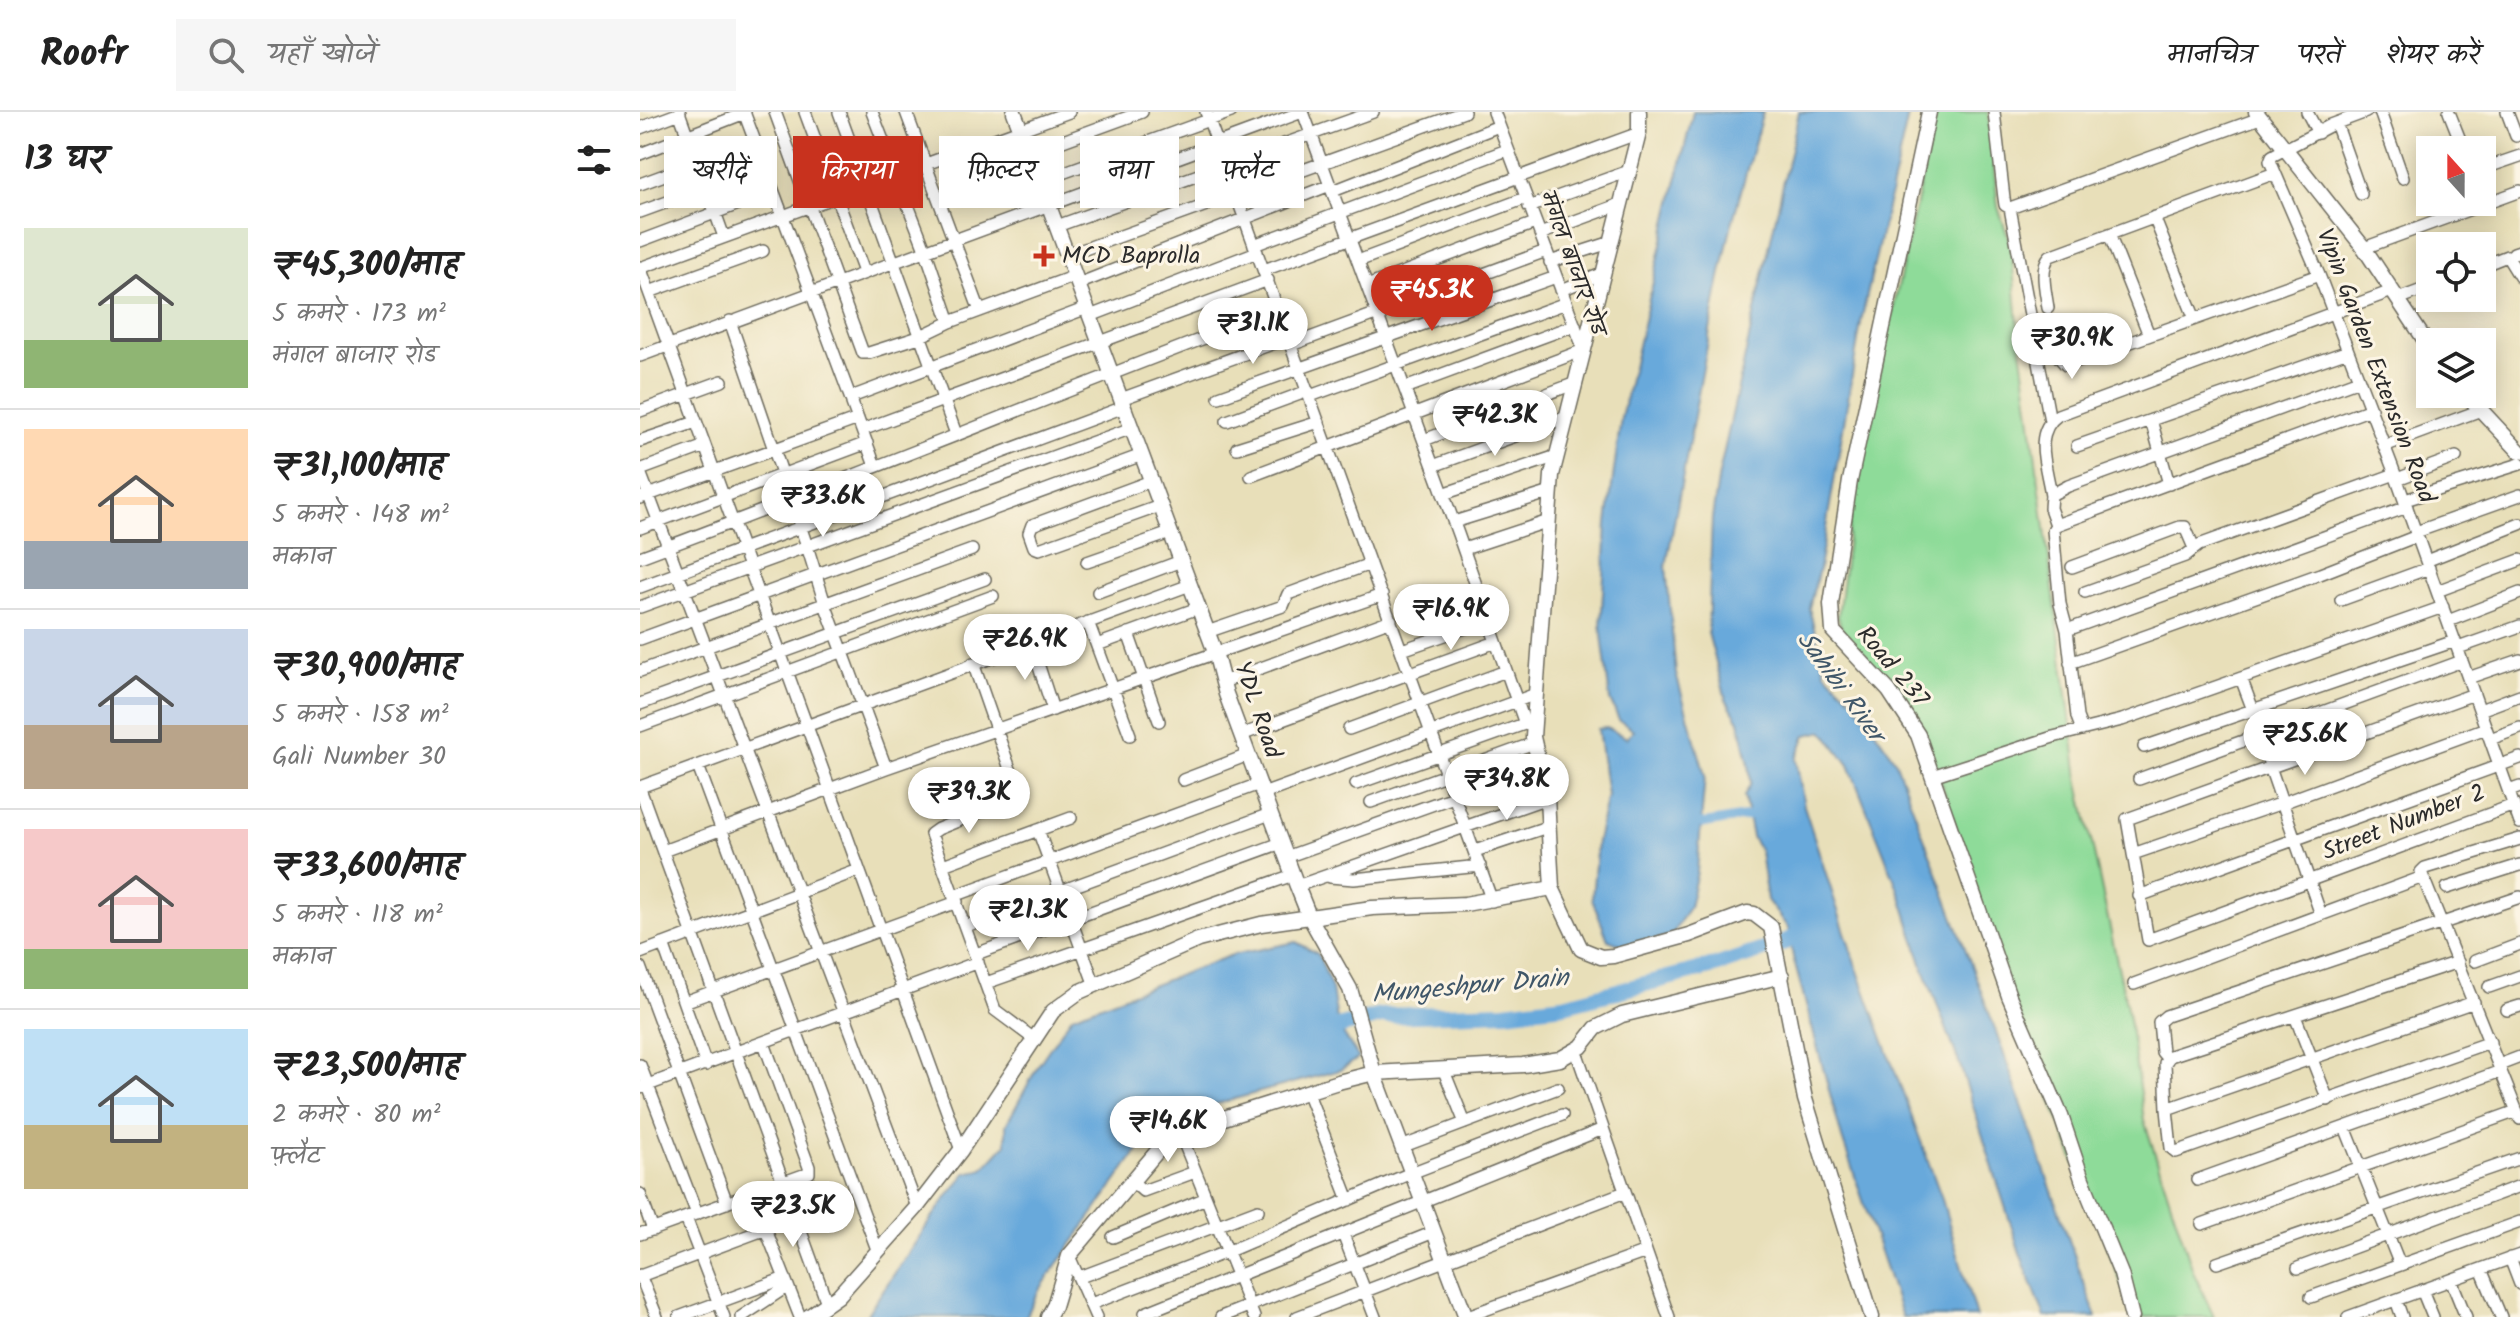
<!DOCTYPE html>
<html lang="hi">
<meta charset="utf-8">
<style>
body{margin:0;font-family:Kalam,"Playpen Sans Deva",sans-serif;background:#f6f6f6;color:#222;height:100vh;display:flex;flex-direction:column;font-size:30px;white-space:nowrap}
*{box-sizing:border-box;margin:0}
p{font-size:26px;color:#767676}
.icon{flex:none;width:44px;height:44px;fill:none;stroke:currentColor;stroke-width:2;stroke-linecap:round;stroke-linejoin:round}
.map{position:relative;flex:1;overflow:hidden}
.drawer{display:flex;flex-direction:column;background:#fff;width:640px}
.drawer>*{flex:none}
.banner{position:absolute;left:24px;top:24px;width:760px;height:72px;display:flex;gap:16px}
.needle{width:52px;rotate:339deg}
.buttons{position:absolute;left:1776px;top:24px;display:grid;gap:16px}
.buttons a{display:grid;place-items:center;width:80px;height:80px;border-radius:0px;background:#fff;box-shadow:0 4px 20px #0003;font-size:40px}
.price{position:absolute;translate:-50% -68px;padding:0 18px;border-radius:28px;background:#fff;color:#222;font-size:26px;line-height:52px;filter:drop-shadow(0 2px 4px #0008)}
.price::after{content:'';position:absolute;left:50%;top:48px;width:24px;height:18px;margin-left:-12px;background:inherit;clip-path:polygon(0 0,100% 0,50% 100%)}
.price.on{background:#c8321e;color:#fff}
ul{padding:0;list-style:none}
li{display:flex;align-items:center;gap:24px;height:200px;padding:0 24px}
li+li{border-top:2px solid #e0e0e0}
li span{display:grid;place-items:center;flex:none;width:224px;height:160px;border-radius:0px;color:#555}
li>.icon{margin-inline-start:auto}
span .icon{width:96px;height:96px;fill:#fffc;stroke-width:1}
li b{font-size:34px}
h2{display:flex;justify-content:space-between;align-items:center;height:96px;padding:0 24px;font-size:34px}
.pill{padding:0 28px;border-radius:0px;background:#fff;box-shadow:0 4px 20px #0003;font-size:28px;line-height:72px}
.pill.on{background:#c8321e;color:#fff}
header{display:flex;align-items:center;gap:48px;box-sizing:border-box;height:112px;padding:0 40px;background:#fff;border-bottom:2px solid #e0e0e0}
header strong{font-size:38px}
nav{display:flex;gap:44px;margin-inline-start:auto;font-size:28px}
.search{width:560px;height:72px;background:#f6f6f6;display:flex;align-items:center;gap:20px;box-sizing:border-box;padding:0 28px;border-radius:0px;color:#767676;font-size:30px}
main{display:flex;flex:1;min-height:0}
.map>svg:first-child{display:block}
</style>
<header>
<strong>Roofr</strong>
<div class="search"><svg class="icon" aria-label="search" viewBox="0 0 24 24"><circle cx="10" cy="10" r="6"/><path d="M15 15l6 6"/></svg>यहाँ खोजें</div>
<nav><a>मानचित्र</a><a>परतें</a><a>शेयर करें</a></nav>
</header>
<main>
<section class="drawer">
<h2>13 घर<svg class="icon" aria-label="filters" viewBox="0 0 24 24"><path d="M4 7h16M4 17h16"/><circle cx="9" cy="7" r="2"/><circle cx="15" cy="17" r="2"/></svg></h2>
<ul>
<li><span style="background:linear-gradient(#dfe7d0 70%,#8fb573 0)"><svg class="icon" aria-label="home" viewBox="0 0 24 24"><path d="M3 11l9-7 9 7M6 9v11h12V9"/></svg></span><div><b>₹45,300/माह</b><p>5 कमरे · 173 m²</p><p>मंगल बाजार रोड</p></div></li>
<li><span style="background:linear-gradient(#ffd9b3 70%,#9aa5b1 0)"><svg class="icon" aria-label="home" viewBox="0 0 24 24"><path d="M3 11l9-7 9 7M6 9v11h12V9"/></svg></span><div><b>₹31,100/माह</b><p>5 कमरे · 148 m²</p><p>मकान</p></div></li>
<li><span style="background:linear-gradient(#c9d6e8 60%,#b9a48a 0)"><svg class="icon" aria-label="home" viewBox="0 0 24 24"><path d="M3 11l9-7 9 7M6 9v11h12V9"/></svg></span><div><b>₹30,900/माह</b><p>5 कमरे · 158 m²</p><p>Gali Number 30</p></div></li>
<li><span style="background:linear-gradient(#f6c9c9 75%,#8fb573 0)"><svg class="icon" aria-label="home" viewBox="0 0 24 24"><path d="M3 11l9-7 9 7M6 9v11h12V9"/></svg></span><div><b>₹33,600/माह</b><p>5 कमरे · 118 m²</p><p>मकान</p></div></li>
<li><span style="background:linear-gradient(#bfe0f5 60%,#c2b280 0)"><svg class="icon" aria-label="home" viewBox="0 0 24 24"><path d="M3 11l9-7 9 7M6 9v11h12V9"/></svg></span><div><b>₹23,500/माह</b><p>2 कमरे · 80 m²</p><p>फ़्लैट</p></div></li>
</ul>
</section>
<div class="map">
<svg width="1880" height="1205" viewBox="0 0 1880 1205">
<rect width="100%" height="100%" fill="#fcf5e5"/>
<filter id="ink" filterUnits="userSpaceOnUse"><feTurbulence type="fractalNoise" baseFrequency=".0125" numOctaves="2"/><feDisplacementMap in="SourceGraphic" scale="16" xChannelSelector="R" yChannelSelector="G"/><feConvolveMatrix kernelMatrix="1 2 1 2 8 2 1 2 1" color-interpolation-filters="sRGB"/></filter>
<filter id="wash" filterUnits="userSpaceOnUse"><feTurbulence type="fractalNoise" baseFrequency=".006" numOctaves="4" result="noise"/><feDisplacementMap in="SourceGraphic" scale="32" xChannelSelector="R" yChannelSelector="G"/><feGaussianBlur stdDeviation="1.8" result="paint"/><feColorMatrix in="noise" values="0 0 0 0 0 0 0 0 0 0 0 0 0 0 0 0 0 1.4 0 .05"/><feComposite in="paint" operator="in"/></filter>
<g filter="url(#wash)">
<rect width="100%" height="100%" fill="#e8dfb9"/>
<path fill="#8edb99" stroke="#5c8362" stroke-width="2" d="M 1296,0 L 1348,0 L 1358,95 L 1371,134 L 1378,212 L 1438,666 L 1488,901 L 1504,1008 L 1554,1162 L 1574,1205 L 1494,1205 L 1370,880 L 1285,621 L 1259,584 L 1202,518 L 1198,505 L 1214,379 Z"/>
<path fill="#68a9db" stroke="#4a6a83" stroke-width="2" d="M 1053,0 L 1123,0 L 1091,115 L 1079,170 L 1026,454 L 1036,562 L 1065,663 L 1057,760 L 1049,795 L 1032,823 L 988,835 L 968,828 L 952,787 L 957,729 L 967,683 L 958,617 L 967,616 L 987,626 L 993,618 L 979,608 L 970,588 L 961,515 L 967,411 L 981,306 Z
M 1159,0 L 1269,0 L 1222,205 L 1179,457 L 1169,496 L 1185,560 L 1215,590 L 1255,648 L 1354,914 L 1456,1205 L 1405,1205 L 1381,1144 L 1320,953 L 1283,855 L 1262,787 L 1209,653 L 1184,619 L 1166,623 L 1156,647 L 1164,694 L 1215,851 L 1301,1084 L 1336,1205 L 1262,1205 L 1202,1026 L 1153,845 L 1148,816 L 1127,788 L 1120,739 L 1112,725 L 1104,684 L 1111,671 L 1109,652 L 1099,609 L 1086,587 L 1068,521 L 1072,406 L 1079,362 Z
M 656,830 L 678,842 L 692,877 L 698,914 L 719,946 L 700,958 L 551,999 L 503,1031 L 398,1180 L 386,1205 L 225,1205 L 299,1096 L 326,1061 L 343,1057 L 366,1032 L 366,1013 L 399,952 L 432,904 L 592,843 Z"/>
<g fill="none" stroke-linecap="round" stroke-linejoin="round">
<path stroke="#68a9db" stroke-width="9" d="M 1053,708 L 1062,712 L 1108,704"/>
<path stroke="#68a9db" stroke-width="16" d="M 678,920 L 741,904 L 865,900 L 924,893 L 1078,853 L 1141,832 L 1168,818"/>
</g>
</g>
<g filter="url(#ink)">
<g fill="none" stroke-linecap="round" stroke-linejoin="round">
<g stroke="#6d6a5d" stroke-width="14">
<path id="street" d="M 39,0 L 84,125
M 104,0 L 212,290
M 135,0 L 223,241 L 229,241 L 279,225 L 310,210 L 435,164
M 165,0 L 224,160
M 199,0 L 316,322
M 232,0 L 285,137 L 310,210
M 266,0 L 340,199
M 566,0 L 852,789
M 663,0 L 818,422 L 885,612
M 1354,0 L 1364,86 L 1365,93 L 1370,96 L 1620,6
M 1667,0 L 1678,21
M 1726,0 L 1691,13 L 1632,44 L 1630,49 L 1679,163 L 1752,354 L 1880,711
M 1740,0 L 1763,66
M 1809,0 L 1824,38
M 1867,0 L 1876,24
M 1696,11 L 1721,82
M 0,16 L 40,1
M 390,41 L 502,0
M 0,42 L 105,1
M 1842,57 L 1880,44
M 400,69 L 591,0
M 0,72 L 57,51
M 693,79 L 859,14
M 889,95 L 989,59
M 1370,96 L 1410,309
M 0,100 L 66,76
M 1514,105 L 1555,207
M 417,114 L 733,0
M 900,122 L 981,92
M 1469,122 L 1509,223
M 0,129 L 133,79
M 614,133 L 867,38
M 1724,136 L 1880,79
M 1874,141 L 1880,139
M 428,143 L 824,0
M 718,149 L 886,86
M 910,150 L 972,130
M 1842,154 L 1867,144 L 1880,165
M 0,155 L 321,1038
M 0,156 L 429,0
M 624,158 L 999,21
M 438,172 L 690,73
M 727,174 L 895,111
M 921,178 L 964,161
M 9,180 L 123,139
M 1758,187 L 1790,175
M 1408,196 C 1406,181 1399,155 1410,144 L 1635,61
M 450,204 L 617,140
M 90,209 L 167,434 L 185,492 L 246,656
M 1411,217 L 1418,244 L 1426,253 L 1679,163
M 651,233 L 906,139
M 0,244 L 662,0
M 765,276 L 935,213
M 670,284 L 926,191
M 579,285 L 916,165
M 481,287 L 648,226
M 0,299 L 82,269
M 1511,308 L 1529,372
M 587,309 L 668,279
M 222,318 L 628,168
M 784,328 L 936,271
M 0,329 L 56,310
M 1437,334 L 1708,239
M 1744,334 L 1841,298
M 597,336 L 679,310
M 235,354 L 212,291 L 214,284 L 447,196
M 793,354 L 927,305
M 0,358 L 65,334
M 0,360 L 277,1095
M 611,364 L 944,238 L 854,0
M 1757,367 L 1816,345
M 511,369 L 392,413 L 389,421 L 394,435 L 399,437 L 520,394
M 803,382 L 917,344
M 1411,383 C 1407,355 1392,321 1418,303 L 1752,179
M 0,386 L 218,307
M 1765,388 L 1880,352
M 814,410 L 911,380
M 1416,413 L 1731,297
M 0,416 L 227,331
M 1776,420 L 1880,383
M 824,437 L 909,409
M 0,445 C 214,366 425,278 638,198
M 1786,449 L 1880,412
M 447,450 L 530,421
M 1432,455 L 1540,415 L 1545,415 L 1554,436
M 0,475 L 484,295
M 1797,479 L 1880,448
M 458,480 L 541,449
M 1445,480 L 1545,444 L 1559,433 L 1755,362
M 1701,488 L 1789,456
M 0,495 L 492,316
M 1808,509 L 1880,481
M 448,510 L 490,623
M 1427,518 L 1420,492 L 1413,418 L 1416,413 L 1410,396 L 1411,383 L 1428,374 L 1719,268
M 567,520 L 643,494 L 648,482 L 730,452
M 488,521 L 519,609
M 0,527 L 502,343
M 391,530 L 413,598
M 457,533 L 558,496
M 1818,536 L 1880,514
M 762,538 L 848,508
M 333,551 L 377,677 L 377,685 L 298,717 L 291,722 L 355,898 L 394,927
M 1430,551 L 1680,462 L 1777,424
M 0,559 L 332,438
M 1601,566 L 1622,622 L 1630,655 L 1681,803
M 1828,566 L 1880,548
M 583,570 L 751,508
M 1834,582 L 1487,707 L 1508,828 L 1874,693
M 0,592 L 345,467
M 1840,598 L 1880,583
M 0,614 L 353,484
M 709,617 L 866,559
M 1442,618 L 1437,605 L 1427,518 L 1767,395
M 601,623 L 856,530
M 1850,627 L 1880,616
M 1504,635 L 1815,529
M 58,654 L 238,1140
M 1292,664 L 1413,625 L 1482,608 L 1803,495
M 1499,667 L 1822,549
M 543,668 L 608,643
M 716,672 L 890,610
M 0,675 L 550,473
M 0,677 L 187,1191
M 1869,679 L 1880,675
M 623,682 L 896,582
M 731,690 L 894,631
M 398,718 L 454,871
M 1880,727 L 1785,756 L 1781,760 L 1880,1007
M 23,739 L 246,656 L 742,483
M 835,739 L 910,714
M 1493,742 L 1642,691 L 1846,616
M 646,745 L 900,654
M 303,753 L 431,706
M 690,765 L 714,767 L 840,754
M 657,774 L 907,686
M 1807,776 L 1880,753
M 314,784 L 619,672
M 1499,784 L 1880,646
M 326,814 L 630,702
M 23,832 L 66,953
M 0,841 L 219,758
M 336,842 L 641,731
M 1835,849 L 1880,832
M 1818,850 L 1530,944 L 1525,951 L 1527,997 L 1834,890
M 0,855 L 87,1091
M 346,871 L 653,763
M 1494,872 L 1783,765
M 1849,875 L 1880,864
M 44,890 L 317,790
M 1867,898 L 1880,894
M 1655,904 L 1688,988
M 936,939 L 1029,1205
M 1527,946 L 1522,940 L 1519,910 L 1526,904 L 1880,785
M 0,953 L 57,1102
M 1859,953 L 1880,945
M 804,959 L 825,1011
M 0,976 L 338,850
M 667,979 L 709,1088
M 1527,997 L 1531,1036 L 1536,1040 L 1850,930
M 1705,1015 L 1760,1153
M 540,1021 L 614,1205
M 761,1035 L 918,976
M 1557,1068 L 1861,959
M 493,1070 L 503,1079 L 555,1060
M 0,1082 L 13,1118
M 112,1082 L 160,1205
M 46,1106 L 84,1205
M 1562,1112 L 1877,999
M 0,1122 L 169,1061 L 169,1055 L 124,931
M 703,1122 L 735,1205
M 473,1125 L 566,1086
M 429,1144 L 456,1205
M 1870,1146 L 1880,1172
M 1577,1151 L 1880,1046
M 1658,1156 L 1880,1074
M 1841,1157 L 1861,1205
M 0,1163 L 17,1205
M 0,1164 L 126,1117
M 440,1165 L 618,1098
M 1811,1168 L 1826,1205
M 1782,1178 L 1793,1205
M 1671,1185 L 1880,1110
M 1756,1188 L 1762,1205
M 451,1192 L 589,1139 L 771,1061 L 922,1003
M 505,1201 L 963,1017
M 39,1205 L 145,1166
M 101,1205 L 148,1174
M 581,1205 L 794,1120
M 657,1205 L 985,1080
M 825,1205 L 1006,1140
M 1708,1205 L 1880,1143"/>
</g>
<g stroke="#6d6a5d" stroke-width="17">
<path id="secondary" d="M 374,0 L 575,540 L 586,582 L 657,774 L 669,804 L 710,877 L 734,961 L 826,1205
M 999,0 L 999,21 L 912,363 L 896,582 L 893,625 L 907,686 L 912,776 L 941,837 L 961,845 L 973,844 L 1049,823 L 1107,801 L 1114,802 L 1131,815 L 1165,987 L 1232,1205
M 1289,0 L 1210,369 L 1191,492 L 1193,519 L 1249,579 L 1278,623 L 1369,884 L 1421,1004 L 1442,1067 L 1481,1162 L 1492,1205
M 1616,0 L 1724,136 L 1790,236
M 1826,282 L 1880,340
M 168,1205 L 198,1184 L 277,1095 L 321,1038 L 413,899 L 439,880 L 558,828 L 621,812 L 732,796 L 825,792 L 912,776
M 408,1205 L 414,1194 L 429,1144 L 520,1036 L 546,1018 L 698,970 L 734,961 L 883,953 L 920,947 L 941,935 L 956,916 L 982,903 L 1142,864"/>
</g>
<use href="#street" stroke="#fff" stroke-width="11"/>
<use href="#secondary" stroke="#fff" stroke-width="14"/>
</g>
</g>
<path fill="#c8321e" stroke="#fcf5e5" stroke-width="3" d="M400 132h8v8h8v8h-8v8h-8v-8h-8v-8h8z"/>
<g text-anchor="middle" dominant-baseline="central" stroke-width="6" stroke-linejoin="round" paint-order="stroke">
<g font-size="24" fill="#2b2b2b" stroke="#fcf5e5" text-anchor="start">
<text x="422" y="144">MCD Baprolla</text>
</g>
<g font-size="24" fill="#2b2b2b" stroke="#fcf5e5">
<text transform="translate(932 151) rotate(70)">मंगल बाजार रोड</text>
<text transform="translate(1735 254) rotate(69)">Vipin Garden Extension Road</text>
<text transform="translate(1252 555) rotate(50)">Road 237</text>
<text transform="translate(617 598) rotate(71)">YDL Road</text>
<text transform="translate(1764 711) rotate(-21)">Street Number 2</text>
</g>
<g font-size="26" font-style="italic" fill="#405769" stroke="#fcf5e5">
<text transform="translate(1200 575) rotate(54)">Sahibi River</text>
<text transform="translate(830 875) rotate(-5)">Mungeshpur Drain</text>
</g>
</g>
</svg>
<div class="buttons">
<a><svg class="needle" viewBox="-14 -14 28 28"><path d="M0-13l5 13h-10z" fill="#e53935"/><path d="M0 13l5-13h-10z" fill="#767676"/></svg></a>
<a><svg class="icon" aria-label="locate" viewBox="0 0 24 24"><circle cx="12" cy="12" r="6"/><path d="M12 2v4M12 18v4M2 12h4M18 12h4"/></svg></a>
<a><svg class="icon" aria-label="layers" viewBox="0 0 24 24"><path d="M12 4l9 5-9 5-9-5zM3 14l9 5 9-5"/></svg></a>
</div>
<b class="price on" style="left:792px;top:221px">₹45.3K</b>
<b class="price" style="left:613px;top:254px">₹31.1K</b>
<b class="price" style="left:1432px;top:269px">₹30.9K</b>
<b class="price" style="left:855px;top:346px">₹42.3K</b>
<b class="price" style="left:183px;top:427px">₹33.6K</b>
<b class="price" style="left:811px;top:540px">₹16.9K</b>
<b class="price" style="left:385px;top:570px">₹26.9K</b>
<b class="price" style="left:1665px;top:665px">₹25.6K</b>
<b class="price" style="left:867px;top:710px">₹34.8K</b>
<b class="price" style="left:329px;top:723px">₹39.3K</b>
<b class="price" style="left:388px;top:841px">₹21.3K</b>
<b class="price" style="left:528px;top:1052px">₹14.6K</b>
<b class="price" style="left:153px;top:1137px">₹23.5K</b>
<div class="banner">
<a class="pill">खरीदें</a>
<a class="pill on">किराया</a>
<a class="pill">फ़िल्टर</a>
<a class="pill">नया</a>
<a class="pill">फ़्लैट</a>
</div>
</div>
</main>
